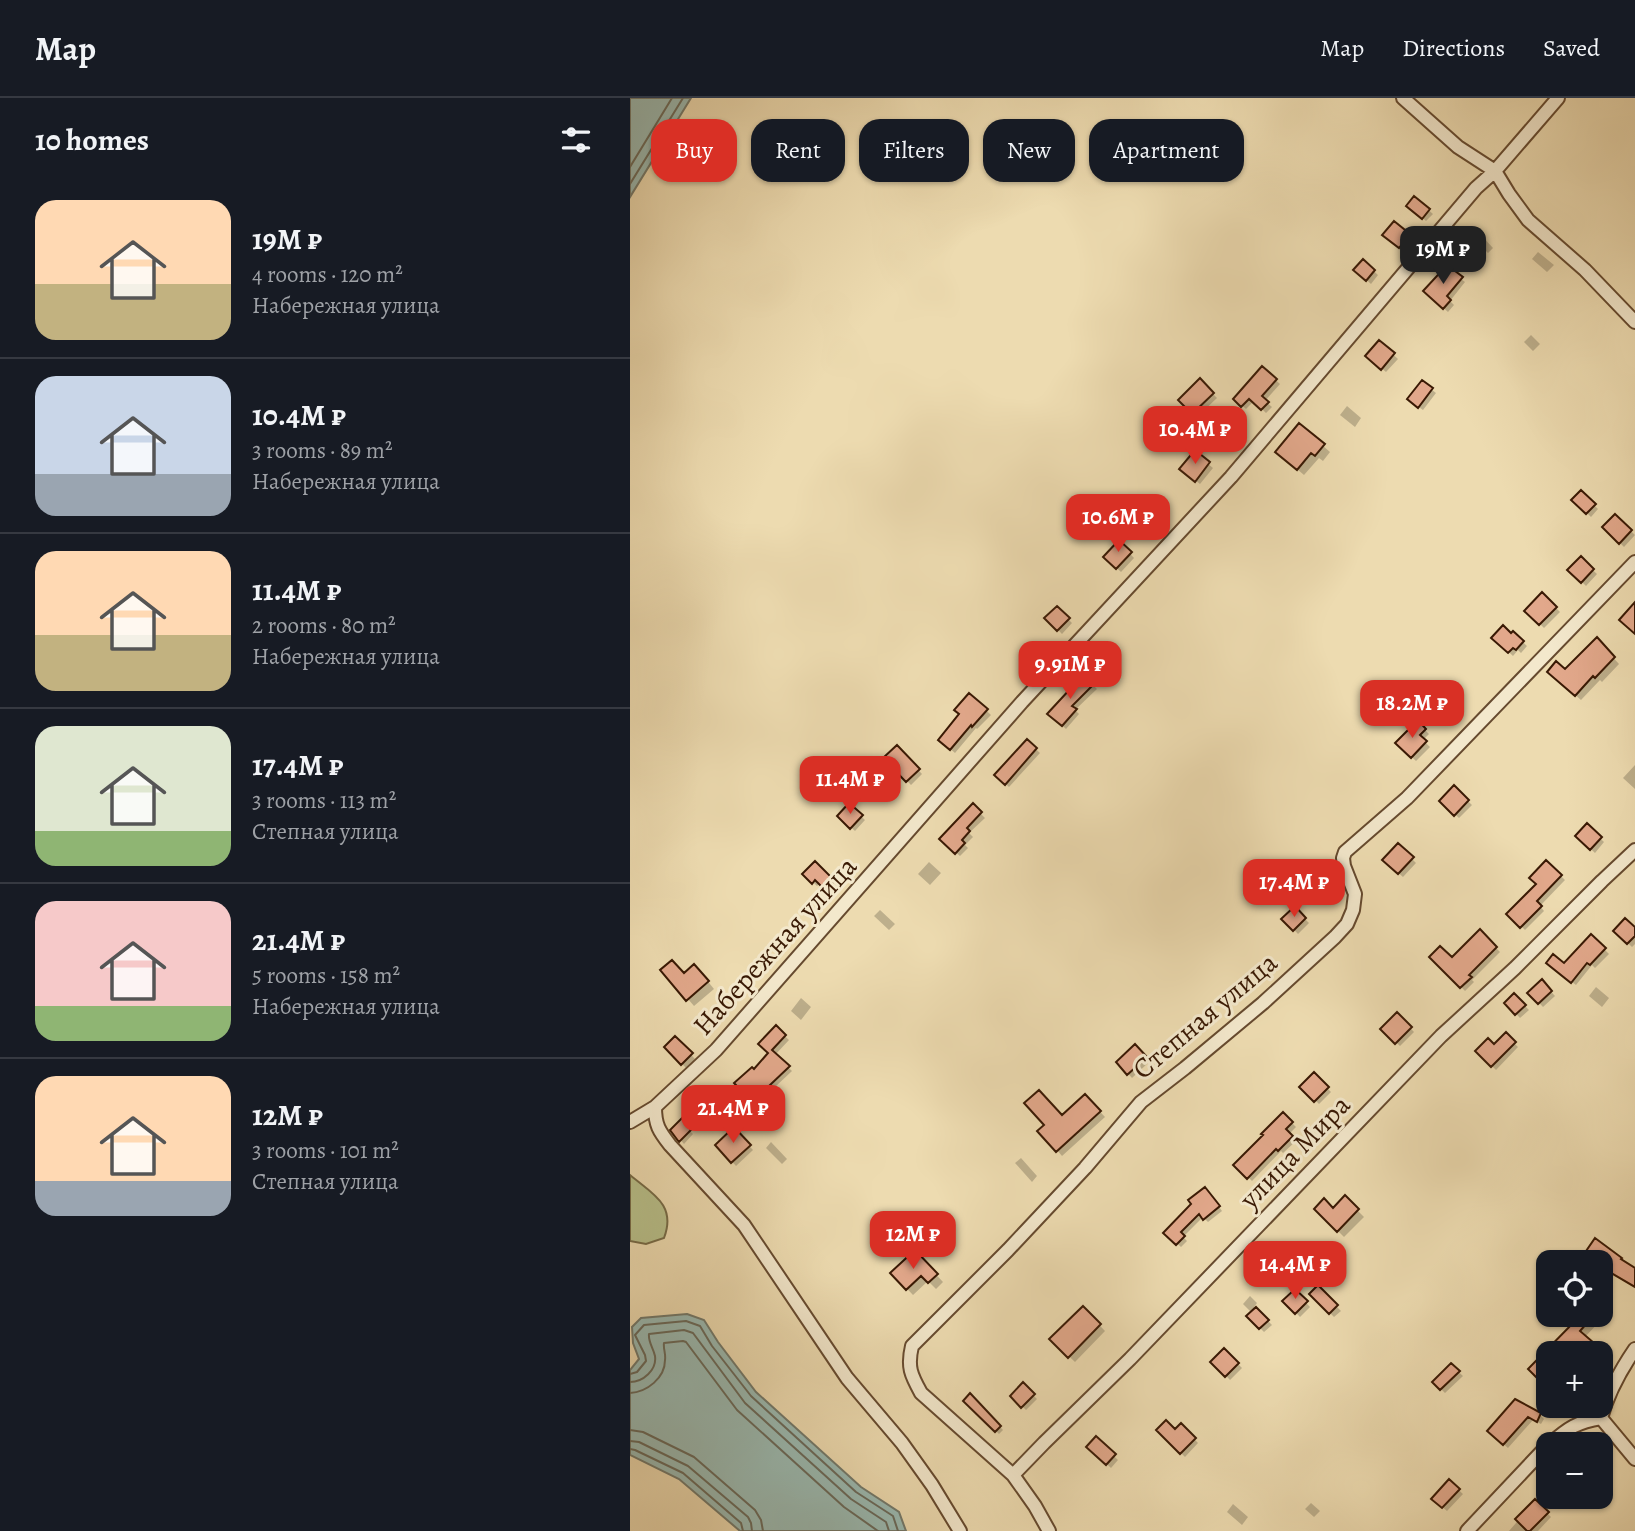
<!DOCTYPE html>
<meta charset="utf-8">
<style>
body{margin:0;font-family:Alegreya,serif;background:#20242c;color:#f1f3f6;height:100vh;display:flex;flex-direction:column;font-size:26px;white-space:nowrap}
*{box-sizing:border-box;margin:0}
p{font-size:23px;color:#9ea1a6}
.icon{flex:none;width:38px;height:38px;fill:none;stroke:currentColor;stroke-width:2;stroke-linecap:round;stroke-linejoin:round}
.map{position:relative;flex:1;overflow:hidden}
.details{display:flex;flex-direction:column;background:#171b24;width:630px}
.details>*{flex:none}
.banner{position:absolute;left:21px;top:21px;width:665px;height:63px;display:flex;gap:14px}
.controls{position:absolute;left:906px;top:1152px;display:grid;gap:14px}
.controls a{display:grid;place-items:center;width:77px;height:77px;border-radius:14px;background:#171b24;box-shadow:0 2px 5px #0004;font-size:35px}
.price{position:absolute;translate:-50% -60px;padding:0 16px;border-radius:14px;background:#d93025;color:#fff;font-size:23px;line-height:46px;filter:drop-shadow(0 2px 4px #0008)}
.price::after{content:'';position:absolute;left:50%;top:42px;width:21px;height:16px;margin-left:-10px;background:inherit;clip-path:polygon(0 0,100% 0,50% 100%)}
.price.current{background:#222;color:#fff}
ul{padding:0;list-style:none}
li{display:flex;align-items:center;gap:21px;height:175px;padding:0 35px}
li+li{border-top:2px solid #363941}
li span{display:grid;place-items:center;flex:none;width:196px;height:140px;border-radius:21px;color:#555}
li>.icon{margin-inline-start:auto}
span .icon{width:84px;height:84px;fill:#fffc;stroke-width:1}
li b{font-size:30px}
h2{display:flex;justify-content:space-between;align-items:center;height:84px;padding:0 35px;font-size:30px}
.pill{padding:0 24px;border-radius:21px;background:#171b24;box-shadow:0 2px 5px #0004;font-size:24px;line-height:63px}
.pill.current{background:#d93025;color:#fff}
header{display:flex;align-items:center;gap:42px;box-sizing:border-box;height:98px;padding:0 35px;background:#171b24;border-bottom:2px solid #363941}
header strong{font-size:33px}
nav{display:flex;gap:38px;margin-inline-start:auto;font-size:24px}
main{display:flex;flex:1;min-height:0}
.map>svg:first-child{display:block}
</style>
<header>
<strong>Map</strong>
<nav><a>Map</a><a>Directions</a><a>Saved</a></nav>
</header>
<main>
<section class="details">
<h2>10 homes<svg class="icon" aria-label="filters" viewBox="0 0 24 24"><path d="M4 7h16M4 17h16"/><circle cx="9" cy="7" r="2"/><circle cx="15" cy="17" r="2"/></svg></h2>
<ul>
<li><span style="background:linear-gradient(#ffd9b3 60%,#c2b280 0)"><svg class="icon" aria-label="home" viewBox="0 0 24 24"><path d="M3 11l9-7 9 7M6 9v11h12V9"/></svg></span><div><b>19M ₽</b><p>4 rooms · 120 m²</p><p>Набережная улица</p></div></li>
<li><span style="background:linear-gradient(#c9d6e8 70%,#9aa5b1 0)"><svg class="icon" aria-label="home" viewBox="0 0 24 24"><path d="M3 11l9-7 9 7M6 9v11h12V9"/></svg></span><div><b>10.4M ₽</b><p>3 rooms · 89 m²</p><p>Набережная улица</p></div></li>
<li><span style="background:linear-gradient(#ffd9b3 60%,#c2b280 0)"><svg class="icon" aria-label="home" viewBox="0 0 24 24"><path d="M3 11l9-7 9 7M6 9v11h12V9"/></svg></span><div><b>11.4M ₽</b><p>2 rooms · 80 m²</p><p>Набережная улица</p></div></li>
<li><span style="background:linear-gradient(#dfe7d0 75%,#8fb573 0)"><svg class="icon" aria-label="home" viewBox="0 0 24 24"><path d="M3 11l9-7 9 7M6 9v11h12V9"/></svg></span><div><b>17.4M ₽</b><p>3 rooms · 113 m²</p><p>Степная улица</p></div></li>
<li><span style="background:linear-gradient(#f6c9c9 75%,#8fb573 0)"><svg class="icon" aria-label="home" viewBox="0 0 24 24"><path d="M3 11l9-7 9 7M6 9v11h12V9"/></svg></span><div><b>21.4M ₽</b><p>5 rooms · 158 m²</p><p>Набережная улица</p></div></li>
<li><span style="background:linear-gradient(#ffd9b3 75%,#9aa5b1 0)"><svg class="icon" aria-label="home" viewBox="0 0 24 24"><path d="M3 11l9-7 9 7M6 9v11h12V9"/></svg></span><div><b>12M ₽</b><p>3 rooms · 101 m²</p><p>Степная улица</p></div></li>
</ul>
</section>
<div class="map">
<svg width="1005" height="1433" viewBox="0 0 1005 1433">
<rect width="100%" height="100%" fill="#eddbb0"/>
<filter id="stains"><feTurbulence type="fractalNoise" baseFrequency=".00286" numOctaves="4"/><feColorMatrix values="0 0 0 0 .2 0 0 0 0 .09 0 0 0 0 .02 0 0 0 .5 -.17"/></filter>
<radialGradient id="worn" r=".72"><stop offset=".6" stop-color="#630" stop-opacity="0"/><stop offset="1" stop-color="#630" stop-opacity=".3"/></radialGradient>
<path fill="#b8c08b" stroke="#786c48" stroke-width="2" d="M 0,1077 C 21,1095 47,1106 34,1140 L 16,1146 L 0,1143 Z"/>
<path fill="#9abab2" stroke="#737a6c" stroke-width="2" d="M 0,0 L 61,0 L 0,99 Z
M 57,1216 L 74,1222 L 88,1244 L 126,1294 L 231,1389 L 269,1414 L 276,1433 L 110,1433 L 49,1381 L 0,1357 L 0,1272 L 9,1261 L 3,1245 L 2,1229 L 11,1220 Z"/>
<path fill="#0003" d="M 785,100 L 803,116 L 796,123 L 782,111 Z
M 764,125 L 783,142 L 773,153 L 758,141 Z
M 849,135 L 863,150 L 858,155 L 843,140 Z
M 908,154 L 924,167 L 917,174 L 902,161 Z
M 733,163 L 748,177 L 741,186 L 726,172 Z
M 831,181 L 835,184 L 820,203 L 824,207 L 818,214 L 795,193 Z
M 901,237 L 910,246 L 903,253 L 894,244 Z
M 749,244 L 768,261 L 756,274 L 737,258 Z
M 632,270 L 650,286 L 635,303 L 642,309 L 636,315 L 624,303 L 616,311 L 605,301 Z
M 570,283 L 587,300 L 567,319 L 551,302 Z
M 792,284 L 806,295 L 793,312 L 783,305 Z
M 717,308 L 731,320 L 725,329 L 710,317 Z
M 669,327 L 700,354 L 693,363 L 689,360 L 674,377 L 654,360 Z
M 565,355 L 583,370 L 570,386 L 556,375 Z
M 951,395 L 968,411 L 961,419 L 944,402 Z
M 985,418 L 1005,437 L 994,449 L 974,429 Z
M 489,444 L 504,460 L 491,474 L 475,459 Z
M 951,461 L 967,476 L 956,488 L 940,472 Z
M 912,496 L 930,514 L 914,530 L 896,512 Z
M 427,510 L 442,525 L 432,536 L 417,520 Z
M 883,535 L 897,548 L 891,555 L 888,552 L 883,558 L 864,540 L 881,538 Z
M 967,542 L 989,566 L 972,584 L 970,582 L 951,602 L 925,579 L 936,574 Z
M 454,578 L 467,591 L 445,612 L 449,616 L 436,631 L 420,616 Z
M 340,597 L 361,617 L 347,631 L 346,630 L 325,655 L 310,642 L 331,617 Z
M 788,625 L 799,636 L 793,642 L 800,649 L 786,663 L 767,645 Z
M 397,643 L 410,655 L 379,689 L 366,677 Z
M 267,649 L 292,676 L 281,687 L 255,660 Z
M 1005,667 L 1005,691 L 993,680 Z
M 824,690 L 842,707 L 829,720 L 811,703 Z
M 219,707 L 235,722 L 225,733 L 209,718 Z
M 343,708 L 355,720 L 339,735 L 343,739 L 335,747 L 338,750 L 330,758 L 311,741 Z
M 957,728 L 974,744 L 965,755 L 947,738 Z
M 768,747 L 786,765 L 773,779 L 754,762 Z
M 299,764 L 311,775 L 300,787 L 288,776 Z
M 916,764 L 935,782 L 910,808 L 914,813 L 895,832 L 879,816 L 908,786 Z
M 185,766 L 208,788 L 201,795 L 190,785 L 187,788 L 175,776 Z
M 665,811 L 679,825 L 668,836 L 654,821 Z
M 250,812 L 265,826 L 259,832 L 244,818 Z
M 1005,831 L 1005,846 L 1002,849 L 985,833 Z
M 850,834 L 870,854 L 842,882 L 844,884 L 835,893 L 802,859 L 822,862 Z
M 961,838 L 979,856 L 965,870 L 962,867 L 946,887 L 922,869 L 934,867 Z
M 71,875 L 84,891 L 64,908 L 58,901 L 54,877 Z
M 912,884 L 925,898 L 913,909 L 900,895 Z
M 966,889 L 979,900 L 972,909 L 959,898 Z
M 884,897 L 899,912 L 890,920 L 876,905 Z
M 171,900 L 181,909 L 171,922 L 161,913 Z
M 767,916 L 784,934 L 770,948 L 752,931 Z
M 146,930 L 159,942 L 145,957 L 162,973 L 127,1006 L 107,985 L 124,973 L 141,955 Z
M 876,937 L 888,949 L 866,972 L 847,953 L 864,949 Z
M 45,940 L 65,961 L 56,970 L 36,949 Z
M 505,949 L 519,964 L 502,980 L 488,964 Z
M 684,977 L 701,994 L 689,1006 L 672,989 Z
M 78,997 L 96,1016 L 91,1021 L 82,1012 L 60,1033 L 63,1036 L 54,1046 L 42,1032 Z
M 455,998 L 475,1019 L 432,1058 L 427,1052 L 432,1019 Z
M 653,1016 L 666,1029 L 659,1036 L 666,1043 L 653,1055 L 651,1053 L 622,1083 L 606,1067 Z
M 104,1032 L 123,1052 L 106,1068 L 87,1047 Z
M 141,1044 L 157,1061 L 152,1066 L 136,1050 Z
M 391,1060 L 407,1078 L 402,1084 L 385,1065 Z
M 579,1095 L 592,1113 L 578,1124 L 573,1119 L 553,1139 L 557,1143 L 551,1149 L 536,1135 Z
M 715,1100 L 734,1119 L 714,1139 L 686,1111 L 703,1112 Z
M 285,1154 L 313,1184 L 306,1191 L 298,1183 L 283,1197 L 262,1175 Z
M 688,1190 L 711,1213 L 704,1219 L 681,1196 Z
M 665,1193 L 680,1209 L 670,1219 L 655,1203 Z
M 620,1198 L 627,1205 L 624,1209 L 642,1227 L 634,1234 L 618,1218 L 622,1215 L 613,1206 Z
M 453,1210 L 475,1233 L 445,1264 L 421,1241 Z
M 942,1216 L 965,1216 L 971,1222 L 955,1239 L 968,1252 L 965,1255 L 919,1255 L 901,1271 L 949,1223 Z
M 594,1252 L 612,1270 L 600,1282 L 583,1264 Z
M 821,1267 L 833,1278 L 815,1295 L 804,1284 Z
M 393,1287 L 407,1301 L 396,1312 L 382,1298 Z
M 340,1298 L 373,1332 L 369,1336 L 335,1303 Z
M 886,1303 L 910,1317 L 914,1321 L 911,1326 L 903,1322 L 878,1350 L 859,1333 Z
M 551,1327 L 568,1345 L 555,1359 L 528,1332 L 545,1334 Z
M 466,1341 L 488,1362 L 481,1370 L 459,1349 Z
M 971,1378 L 977,1384 L 971,1389 Z
M 819,1383 L 833,1396 L 817,1413 L 803,1401 Z
M 905,1403 L 921,1419 L 908,1433 L 879,1433 Z
M 681,1405 L 690,1413 L 684,1419 L 675,1411 Z
M 603,1406 L 618,1419 L 612,1427 L 597,1414 Z"/>
<g fill="none" stroke-linecap="round" stroke-linejoin="round">
<path stroke="#6a6a5b" stroke-width="2" d="M 0,69 L 42,0
M 0,86 L 53,0
M 0,1276 L 7,1274 L 16,1263 L 15,1257 L 5,1237 L 14,1227 L 56,1223 L 70,1228 L 82,1248 L 121,1298 L 226,1394 L 263,1418 L 268,1433
M 0,1284 C 13,1284 27,1272 25,1258 C 23,1249 18,1244 19,1236 L 54,1232 L 63,1235 L 115,1305 L 221,1401 L 256,1424 L 259,1433
M 0,1295 C 17,1294 35,1280 35,1262 C 36,1256 33,1250 34,1245 L 53,1243 L 56,1244 L 107,1312 L 214,1409 L 248,1433
M 0,1332 L 13,1334 L 64,1359 L 125,1412 L 131,1422 L 133,1433
M 0,1343 L 9,1344 L 58,1368 L 118,1419 L 121,1425 L 122,1433
M 0,1351 L 5,1352 L 53,1375 L 111,1425 L 113,1433"/>
</g>
<path fill="#e2a88b" stroke="#391904" stroke-width="2" d="M 784,98 L 800,111 L 792,121 L 776,108 Z
M 764,123 L 780,136 L 769,150 L 752,137 Z
M 733,161 L 745,172 L 736,183 L 723,172 Z
M 817,167 L 833,179 L 817,198 L 821,202 L 813,211 L 793,193 Z
M 749,242 L 765,255 L 751,272 L 735,258 Z
M 632,268 L 647,281 L 632,298 L 639,304 L 631,312 L 619,301 L 611,309 L 603,301 Z
M 570,280 L 584,295 L 562,316 L 548,302 Z
M 792,282 L 803,290 L 788,310 L 777,301 Z
M 669,325 L 695,346 L 685,358 L 681,355 L 667,372 L 645,354 Z
M 565,352 L 580,364 L 565,384 L 549,371 Z
M 951,392 L 966,406 L 956,416 L 941,402 Z
M 985,416 L 1002,432 L 989,446 L 972,429 Z
M 489,442 L 502,454 L 486,471 L 473,459 Z
M 951,458 L 964,471 L 951,485 L 937,472 Z
M 912,494 L 927,509 L 909,527 L 894,513 Z
M 1005,504 L 1005,536 L 989,522 Z
M 427,508 L 440,520 L 427,533 L 414,520 Z
M 873,527 L 881,535 L 883,533 L 894,543 L 886,552 L 883,550 L 878,555 L 861,540 Z
M 967,539 L 985,559 L 965,580 L 963,578 L 945,598 L 917,574 L 926,563 L 935,571 Z
M 454,576 L 464,586 L 442,608 L 447,611 L 432,628 L 417,616 Z
M 339,595 L 358,611 L 342,629 L 341,627 L 320,652 L 308,642 L 329,616 L 324,612 Z
M 788,622 L 796,631 L 790,637 L 797,643 L 781,660 L 765,645 Z
M 397,641 L 407,650 L 375,687 L 364,677 Z
M 267,647 L 290,671 L 276,684 L 253,660 Z
M 824,687 L 839,702 L 824,718 L 809,703 Z
M 219,705 L 233,717 L 220,731 L 207,718 Z
M 343,705 L 352,714 L 337,730 L 340,733 L 332,742 L 335,745 L 325,756 L 309,741 Z
M 957,725 L 972,739 L 960,752 L 945,738 Z
M 768,745 L 784,759 L 768,776 L 752,762 Z
M 916,762 L 932,777 L 907,803 L 912,808 L 890,830 L 876,816 L 906,786 L 899,780 Z
M 185,763 L 205,783 L 196,793 L 185,782 L 182,786 L 172,776 Z
M 665,808 L 676,820 L 663,833 L 651,821 Z
M 995,820 L 1005,829 L 1005,838 L 997,846 L 983,833 Z
M 850,831 L 867,849 L 839,877 L 842,879 L 830,890 L 799,859 L 810,848 L 822,859 Z
M 961,836 L 976,850 L 960,867 L 957,865 L 941,885 L 916,865 L 923,856 L 934,865 Z
M 42,862 L 54,875 L 64,866 L 79,883 L 56,903 L 30,872 Z
M 912,881 L 922,893 L 908,906 L 897,895 Z
M 884,895 L 896,907 L 885,917 L 874,905 Z
M 767,914 L 782,929 L 765,946 L 750,931 Z
M 146,927 L 156,937 L 142,952 L 160,968 L 122,1004 L 104,985 L 122,969 L 124,971 L 138,955 L 128,946 Z
M 876,934 L 886,944 L 861,969 L 845,953 L 858,940 L 864,946 Z
M 45,938 L 63,955 L 51,967 L 34,949 Z
M 505,946 L 517,959 L 497,977 L 486,964 Z
M 684,974 L 699,989 L 684,1004 L 669,989 Z
M 409,992 L 432,1017 L 455,996 L 471,1013 L 426,1054 L 407,1033 L 414,1027 L 394,1005 Z
M 78,994 L 94,1012 L 86,1019 L 78,1010 L 58,1028 L 61,1032 L 49,1044 L 40,1032 Z
M 653,1014 L 663,1024 L 656,1031 L 663,1038 L 648,1053 L 646,1051 L 617,1081 L 603,1067 L 633,1037 L 631,1036 Z
M 104,1029 L 121,1047 L 101,1065 L 85,1047 Z
M 575,1089 L 590,1108 L 573,1122 L 569,1116 L 551,1134 L 555,1138 L 546,1147 L 533,1135 L 561,1106 L 558,1102 Z
M 715,1097 L 729,1111 L 707,1134 L 684,1111 L 694,1100 L 703,1110 Z
M 965,1140 L 992,1160 L 991,1161 L 1005,1170 L 1005,1189 L 971,1169 L 971,1164 L 964,1164 L 954,1156 Z
M 285,1152 L 308,1176 L 298,1185 L 291,1178 L 276,1192 L 260,1175 Z
M 688,1187 L 708,1207 L 699,1216 L 679,1196 Z
M 665,1191 L 678,1203 L 665,1216 L 652,1203 Z
M 453,1208 L 471,1226 L 438,1260 L 419,1241 Z
M 626,1209 L 639,1222 L 629,1231 L 616,1218 Z
M 940,1216 L 965,1216 L 950,1233 L 964,1245 L 954,1255 L 919,1255 L 919,1292 L 898,1271 L 946,1222 Z
M 594,1250 L 609,1265 L 595,1279 L 580,1264 Z
M 821,1265 L 830,1273 L 810,1292 L 802,1284 Z
M 393,1284 L 405,1296 L 391,1310 L 380,1298 Z
M 340,1295 L 371,1328 L 365,1334 L 333,1303 Z
M 885,1301 L 911,1315 L 907,1324 L 898,1319 L 873,1347 L 857,1333 Z
M 536,1322 L 545,1331 L 551,1325 L 566,1340 L 550,1356 L 526,1332 Z
M 466,1338 L 486,1356 L 476,1367 L 456,1349 Z
M 819,1381 L 830,1391 L 812,1410 L 801,1401 Z
M 905,1401 L 919,1414 L 900,1433 L 897,1433 L 885,1421 Z"/>
<g fill="none" stroke-linecap="round" stroke-linejoin="round">
<g stroke="#664a2f" stroke-width="16">
<path id="street" d="M 773,0 L 828,49 L 865,73 L 879,96 L 898,122 L 955,172 L 1005,224
M 25,1009 C 25,1027 29,1033 40,1047 L 114,1127 L 217,1280 L 272,1345 L 302,1387 L 330,1433
M 0,1024 L 25,1009 L 86,952 L 392,604 L 601,379 L 846,90 L 865,73 L 928,0
M 971,1320 L 1005,1361
M 920,1346 C 938,1330 947,1324 971,1320 C 978,1295 990,1273 1005,1251
M 383,1377 L 291,1295 C 281,1277 277,1269 282,1248 L 378,1152 L 455,1070 L 511,1004 L 555,970 L 633,905 L 705,839 L 717,826 L 723,812 L 725,796 L 714,768 L 713,760 L 715,754 L 777,700 L 1005,464
M 419,1433 L 405,1408 L 383,1377 L 414,1345 L 500,1261 L 811,938 L 885,870 L 972,783 L 1005,752
M 837,1433 L 919,1346"/>
</g>
<use href="#street" stroke="#f3e8cc" stroke-width="12"/>
</g>
<g text-anchor="middle" dominant-baseline="central" stroke-width="6" stroke-linejoin="round" paint-order="stroke">
<g font-size="28" fill="#391904" stroke="#f3e8cc">
<text transform="translate(145 848) rotate(-48)">Набережная улица</text>
<text transform="translate(575 918) rotate(-40)">Степная улица</text>
<text transform="translate(665 1054) rotate(-46)">улица Мира</text>
</g>
</g>
<rect width="100%" height="100%" filter="url(#stains)"/>
<rect width="100%" height="100%" fill="url(#worn)"/>
</svg>
<div class="controls">
<a><svg class="icon" aria-label="locate" viewBox="0 0 24 24"><circle cx="12" cy="12" r="6"/><path d="M12 2v4M12 18v4M2 12h4M18 12h4"/></svg></a>
<a>+</a>
<a>−</a>
</div>
<b class="price current" style="left:813px;top:188px">19M ₽</b>
<b class="price" style="left:565px;top:368px">10.4M ₽</b>
<b class="price" style="left:488px;top:456px">10.6M ₽</b>
<b class="price" style="left:440px;top:603px">9.91M ₽</b>
<b class="price" style="left:782px;top:642px">18.2M ₽</b>
<b class="price" style="left:220px;top:718px">11.4M ₽</b>
<b class="price" style="left:664px;top:821px">17.4M ₽</b>
<b class="price" style="left:103px;top:1047px">21.4M ₽</b>
<b class="price" style="left:283px;top:1173px">12M ₽</b>
<b class="price" style="left:665px;top:1203px">14.4M ₽</b>
<div class="banner">
<a class="pill current">Buy</a>
<a class="pill">Rent</a>
<a class="pill">Filters</a>
<a class="pill">New</a>
<a class="pill">Apartment</a>
</div>
</div>
</main>
